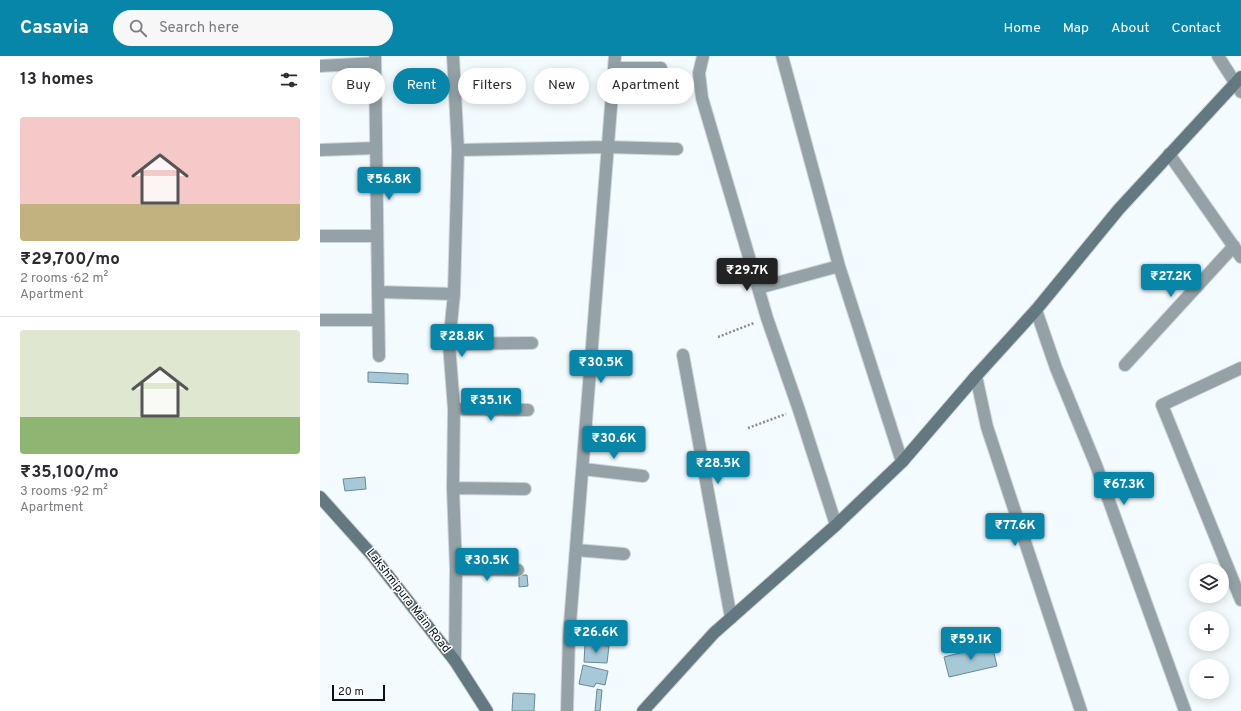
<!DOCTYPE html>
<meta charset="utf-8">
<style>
body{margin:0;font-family:Overpass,sans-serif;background:#f7f7f7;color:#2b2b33;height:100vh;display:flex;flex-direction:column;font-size:15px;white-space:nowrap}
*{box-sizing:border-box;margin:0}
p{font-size:13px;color:#7c7c81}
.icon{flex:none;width:22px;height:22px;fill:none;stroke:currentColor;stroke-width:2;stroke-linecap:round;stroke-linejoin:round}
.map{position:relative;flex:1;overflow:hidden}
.drawer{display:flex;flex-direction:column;background:#fff;width:320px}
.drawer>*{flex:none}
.banner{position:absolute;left:12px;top:12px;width:380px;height:36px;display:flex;gap:8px}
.tools{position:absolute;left:869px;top:507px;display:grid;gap:8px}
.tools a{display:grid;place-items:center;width:40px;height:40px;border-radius:50%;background:#fff;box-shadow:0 2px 10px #0003;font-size:20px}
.scale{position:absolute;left:12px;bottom:10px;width:53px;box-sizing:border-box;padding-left:4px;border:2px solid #061217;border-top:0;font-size:11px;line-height:14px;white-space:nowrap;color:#061217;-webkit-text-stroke:3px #fff;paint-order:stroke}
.price{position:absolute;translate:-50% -34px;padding:0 9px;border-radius:4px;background:#0886a9;color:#fff;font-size:13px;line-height:26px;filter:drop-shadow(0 1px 2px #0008)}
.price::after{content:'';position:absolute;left:50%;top:24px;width:12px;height:9px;margin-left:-6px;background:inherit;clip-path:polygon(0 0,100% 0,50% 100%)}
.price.current{background:#222;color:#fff}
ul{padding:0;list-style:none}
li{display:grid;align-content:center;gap:8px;height:212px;padding:0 20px}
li+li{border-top:1px solid #e1e1e2}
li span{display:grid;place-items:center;height:124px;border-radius:4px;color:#555}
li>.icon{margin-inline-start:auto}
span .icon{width:72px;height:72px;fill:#fffc;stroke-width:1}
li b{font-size:17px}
h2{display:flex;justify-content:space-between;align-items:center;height:48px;padding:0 20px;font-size:17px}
.chip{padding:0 14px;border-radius:18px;background:#fff;box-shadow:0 2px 10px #0003;font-size:14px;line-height:36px}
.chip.current{background:#0886a9;color:#fff}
header{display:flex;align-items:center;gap:24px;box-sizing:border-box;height:56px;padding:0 20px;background:#0886a9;color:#fff}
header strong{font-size:19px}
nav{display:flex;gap:22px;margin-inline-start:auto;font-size:14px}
.search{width:280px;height:36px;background:#f7f7f7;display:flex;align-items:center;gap:10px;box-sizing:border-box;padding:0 14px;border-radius:22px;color:#7c7c81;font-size:15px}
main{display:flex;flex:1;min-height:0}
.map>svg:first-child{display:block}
</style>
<header>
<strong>Casavia</strong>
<div class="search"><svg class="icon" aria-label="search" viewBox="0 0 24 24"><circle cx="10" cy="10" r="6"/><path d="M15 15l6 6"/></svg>Search here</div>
<nav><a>Home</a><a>Map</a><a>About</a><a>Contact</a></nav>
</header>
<main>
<section class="drawer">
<h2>13 homes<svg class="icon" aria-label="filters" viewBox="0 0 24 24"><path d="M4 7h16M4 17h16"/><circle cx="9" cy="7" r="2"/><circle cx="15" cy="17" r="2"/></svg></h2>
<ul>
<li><span style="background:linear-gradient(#f6c9c9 70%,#c2b280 0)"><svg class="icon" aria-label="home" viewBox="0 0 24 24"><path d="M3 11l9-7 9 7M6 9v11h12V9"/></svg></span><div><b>₹29,700/mo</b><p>2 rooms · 62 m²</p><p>Apartment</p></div></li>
<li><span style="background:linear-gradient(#dfe7d0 70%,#8fb573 0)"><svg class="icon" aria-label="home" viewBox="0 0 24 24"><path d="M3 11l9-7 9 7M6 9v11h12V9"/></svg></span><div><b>₹35,100/mo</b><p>3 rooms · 92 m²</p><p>Apartment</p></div></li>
</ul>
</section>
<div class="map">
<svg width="921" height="655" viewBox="0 0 921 655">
<rect width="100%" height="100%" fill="#f4fbfe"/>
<path fill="#a6c8d7" stroke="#698997" d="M 48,316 L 88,318 L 88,328 L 48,326 Z
M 45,421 L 46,433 L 25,435 L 23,423 Z
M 199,519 L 207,519 L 208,530 L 199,531 Z
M 265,588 L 289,590 L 287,607 L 264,606 Z
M 672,589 L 677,610 L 629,621 L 624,601 Z
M 263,609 L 288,615 L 285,629 L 276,627 L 274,631 L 259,628 Z
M 277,633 L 282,634 L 280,655 L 275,655 Z
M 193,637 L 215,638 L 214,655 L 192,655 Z"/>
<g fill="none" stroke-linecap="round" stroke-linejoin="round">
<g stroke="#ced6d9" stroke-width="14">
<path id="street" d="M 55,0 L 58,236 L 134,238
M 133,0 L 138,94 L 134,238 L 129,288 L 134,353 L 133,432 L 136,513 L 135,605
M 383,0 L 379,17 L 382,42 L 447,262 L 479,354 L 516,469
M 462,0 L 519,210 L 582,406
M 898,0 L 921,36
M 0,10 L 55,7
M 295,12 L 341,12
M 0,94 L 56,92
M 138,94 L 287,91 L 357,93
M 849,98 L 921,201
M 0,180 L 57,180
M 438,232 L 519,210
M 58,236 L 59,300
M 716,254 L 736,312 L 776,409 L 865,655
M 0,264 L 58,264
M 129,288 L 212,287
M 363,299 L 411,562
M 805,309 L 914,190
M 921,312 L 842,349 L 921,544
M 656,320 L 667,371 L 761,655
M 134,353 L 208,354
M 263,413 L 323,420
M 133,432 L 205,433
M 256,494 L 304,498
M 136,513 L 198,514
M 249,580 L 298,583
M 247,655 L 249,580 L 295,0"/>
</g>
<g stroke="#ced6d9" stroke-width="14">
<path id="secondary" d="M 0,441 L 52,499 L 135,605 L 167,655
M 323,655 L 394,577 L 516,469 L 582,406 L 656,320 L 716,254 L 799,153 L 921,21"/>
</g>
<path stroke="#858f93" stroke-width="2.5" stroke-dasharray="2 2" stroke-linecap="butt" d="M 398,281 L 434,267
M 428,372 L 466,358"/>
<use href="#street" stroke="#94a2a8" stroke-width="12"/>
<use href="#secondary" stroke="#637881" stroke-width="12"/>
</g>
<g text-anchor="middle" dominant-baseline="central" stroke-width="3" stroke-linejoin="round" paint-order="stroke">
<g font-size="12" fill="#061217" stroke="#fff">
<text transform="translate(88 545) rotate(52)">Lakshmipura Main Road</text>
</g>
</g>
</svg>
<div class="tools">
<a><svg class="icon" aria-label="layers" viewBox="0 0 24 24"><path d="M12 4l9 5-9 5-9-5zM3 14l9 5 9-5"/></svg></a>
<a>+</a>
<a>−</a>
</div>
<div class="scale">20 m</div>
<b class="price" style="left:69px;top:145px">₹56.8K</b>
<b class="price current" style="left:427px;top:236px">₹29.7K</b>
<b class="price" style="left:851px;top:242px">₹27.2K</b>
<b class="price" style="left:142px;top:302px">₹28.8K</b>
<b class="price" style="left:281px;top:328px">₹30.5K</b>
<b class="price" style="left:171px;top:366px">₹35.1K</b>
<b class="price" style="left:294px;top:404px">₹30.6K</b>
<b class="price" style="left:398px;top:429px">₹28.5K</b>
<b class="price" style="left:804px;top:450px">₹67.3K</b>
<b class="price" style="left:695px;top:491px">₹77.6K</b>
<b class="price" style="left:167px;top:526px">₹30.5K</b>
<b class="price" style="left:276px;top:598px">₹26.6K</b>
<b class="price" style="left:651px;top:605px">₹59.1K</b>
<div class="banner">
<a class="chip">Buy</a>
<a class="chip current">Rent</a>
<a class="chip">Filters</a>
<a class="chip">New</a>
<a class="chip">Apartment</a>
</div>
</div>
</main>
